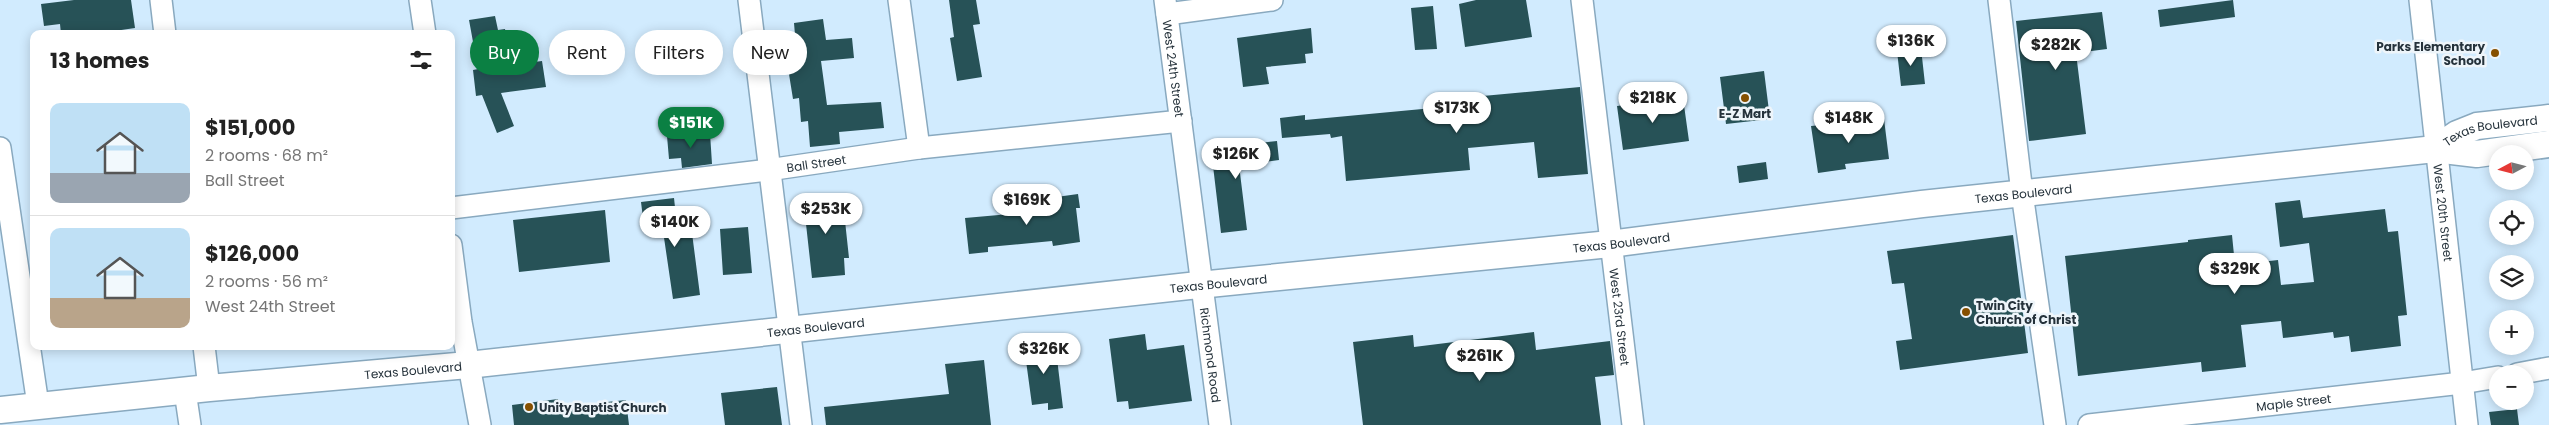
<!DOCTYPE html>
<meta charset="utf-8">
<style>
body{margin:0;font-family:Poppins,sans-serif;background:#f2f2f2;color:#222;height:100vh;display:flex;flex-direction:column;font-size:19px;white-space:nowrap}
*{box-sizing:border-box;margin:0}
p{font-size:16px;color:#767676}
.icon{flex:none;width:28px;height:28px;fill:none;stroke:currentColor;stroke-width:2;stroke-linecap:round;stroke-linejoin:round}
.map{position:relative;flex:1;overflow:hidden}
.panel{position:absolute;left:30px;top:30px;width:425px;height:320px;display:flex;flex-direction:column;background:#fff;border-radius:10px;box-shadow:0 2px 12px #0003}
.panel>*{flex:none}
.hud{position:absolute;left:470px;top:30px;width:475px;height:45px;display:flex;gap:10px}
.needle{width:32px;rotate:263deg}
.fabs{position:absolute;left:2489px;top:145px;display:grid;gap:10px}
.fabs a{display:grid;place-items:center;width:45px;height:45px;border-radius:50%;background:#fff;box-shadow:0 2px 12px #0003;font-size:25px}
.price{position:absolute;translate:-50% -42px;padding:0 11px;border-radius:18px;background:#fff;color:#222;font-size:16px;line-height:32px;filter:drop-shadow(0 1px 2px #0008)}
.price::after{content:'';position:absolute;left:50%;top:30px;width:15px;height:11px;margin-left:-8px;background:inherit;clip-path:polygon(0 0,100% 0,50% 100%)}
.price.selected{background:#0b8043;color:#fff}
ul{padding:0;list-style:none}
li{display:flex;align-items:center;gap:15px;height:125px;padding:0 20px}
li+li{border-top:1px solid #e0e0e0}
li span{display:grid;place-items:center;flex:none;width:140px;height:100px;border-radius:10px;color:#555}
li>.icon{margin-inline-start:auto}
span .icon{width:60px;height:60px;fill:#fffc;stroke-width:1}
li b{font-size:21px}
h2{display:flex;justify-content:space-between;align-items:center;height:60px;padding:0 20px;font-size:21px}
.tag{padding:0 18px;border-radius:22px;background:#fff;box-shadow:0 2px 12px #0003;font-size:18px;line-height:45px}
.tag.selected{background:#0b8043;color:#fff}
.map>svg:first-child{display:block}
</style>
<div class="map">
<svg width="2549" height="425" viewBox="0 0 2549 425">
<rect width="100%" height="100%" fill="#d1ebfe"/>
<path fill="#275257" d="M 74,0 L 131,0 L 135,28 L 94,34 L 61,34 L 60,24 L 44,26 L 41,4 Z
M 949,0 L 976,0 L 980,24 L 973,25 L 982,77 L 957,81 L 950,38 L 954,37 Z
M 1476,0 L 1526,0 L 1532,37 L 1465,47 L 1459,4 Z
M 2233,0 L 2235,17 L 2160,27 L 2158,10 Z
M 1433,6 L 1437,49 L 1415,50 L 1411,8 Z
M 2102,12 L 2107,49 L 2076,53 L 2086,134 L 2029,141 L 2016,21 Z
M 495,16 L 498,30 L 505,29 L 511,65 L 542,61 L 546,87 L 501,93 L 514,126 L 497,133 L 482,95 L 476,96 L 473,70 L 478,69 L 469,20 Z
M 823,19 L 826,40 L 852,38 L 854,58 L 821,61 L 827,105 L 881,102 L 884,128 L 839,132 L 840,144 L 810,147 L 808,121 L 801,122 L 799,98 L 793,99 L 783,37 L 795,35 L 794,23 Z
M 1311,28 L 1313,53 L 1305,54 L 1306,63 L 1266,67 L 1269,84 L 1243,87 L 1237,38 Z
M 1921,48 L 1925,84 L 1901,86 L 1897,51 Z
M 1764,71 L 1770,119 L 1726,124 L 1720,77 Z
M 1580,87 L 1588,174 L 1538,178 L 1534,142 L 1468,148 L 1470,170 L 1346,181 L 1342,136 L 1331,138 L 1330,134 L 1282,138 L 1280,118 L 1305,115 L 1305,120 L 1433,108 L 1431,97 L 1471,93 L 1472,97 Z
M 1683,98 L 1689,141 L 1623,150 L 1617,106 Z
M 1884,119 L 1889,159 L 1845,164 L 1846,169 L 1818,173 L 1811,126 Z
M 710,133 L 712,164 L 682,168 L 681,158 L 669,159 L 667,136 Z
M 1277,141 L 1279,160 L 1239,165 L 1247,230 L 1221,233 L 1211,149 Z
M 1766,162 L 1768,179 L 1739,183 L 1737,166 Z
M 842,193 L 849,258 L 844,258 L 845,275 L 812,278 L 803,197 Z
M 1078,194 L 1080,208 L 1076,208 L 1080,242 L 1053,246 L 1052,241 L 988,247 L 988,252 L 969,254 L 965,218 L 1010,214 L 1009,208 L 1043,205 L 1042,199 Z
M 674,198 L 678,235 L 692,233 L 700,295 L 673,299 L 662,224 L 644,226 L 641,202 Z
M 2300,200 L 2303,218 L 2385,209 L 2388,232 L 2398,231 L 2407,315 L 2398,316 L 2401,346 L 2351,352 L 2349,336 L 2334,338 L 2333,332 L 2283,338 L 2281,321 L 2241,325 L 2246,367 L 2202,372 L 2201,362 L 2078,376 L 2065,256 L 2188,242 L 2188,240 L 2232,235 L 2235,265 L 2278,260 L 2281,285 L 2314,282 L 2309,243 L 2280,247 L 2275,203 Z
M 605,210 L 610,262 L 519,272 L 513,220 Z
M 748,227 L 752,273 L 723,275 L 720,229 Z
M 2013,235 L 2028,353 L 1900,370 L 1896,341 L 1912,339 L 1904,283 L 1892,284 L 1887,251 Z
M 1534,332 L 1536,350 L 1610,341 L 1614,375 L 1595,377 L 1601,425 L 1363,425 L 1353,342 L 1413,335 L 1414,347 Z
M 1145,334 L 1147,350 L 1184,345 L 1192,401 L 1129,409 L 1128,401 L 1117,402 L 1109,339 Z
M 1055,342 L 1063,408 L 1048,410 L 1048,403 L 1032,405 L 1024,346 Z
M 984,360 L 991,425 L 826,425 L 824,407 L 949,394 L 945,364 Z
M 777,387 L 782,425 L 725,425 L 721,393 Z
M 558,399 L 559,407 L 626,400 L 629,425 L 514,425 L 512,405 Z
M 2517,409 L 2519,425 L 2491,425 L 2489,412 Z"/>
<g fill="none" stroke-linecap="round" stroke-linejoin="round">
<g stroke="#89a9bf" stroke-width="24">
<g id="minor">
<path d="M 161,0 L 165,34"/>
<path d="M 420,0 L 425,34"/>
<path d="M 749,0 L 801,425"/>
<path d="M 899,0 L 919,148"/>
<path id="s1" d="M 1165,0 L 1220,425"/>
<path id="s2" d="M 1582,0 L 1633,425"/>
<path d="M 1999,0 L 2022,193 L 2055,425"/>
<path id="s3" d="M 2420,0 L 2467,425"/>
<path d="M 1167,14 L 1272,0"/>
<path d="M 0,148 L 38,405"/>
<path id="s4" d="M 451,208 L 768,170 L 919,148 L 1181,121"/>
<path d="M 451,245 L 461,322 L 480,425"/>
<path d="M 204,346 L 209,388"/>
<path d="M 2517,374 L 2549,368"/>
<path d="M 185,391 L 190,425"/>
<path id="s5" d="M 2089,425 L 2462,383 L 2498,377"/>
</g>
</g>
<g stroke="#89a9bf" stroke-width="29">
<g id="major">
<path id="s6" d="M 2435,149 L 2457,134 L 2477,126 L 2549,118"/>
<path id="s7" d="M 0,410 L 209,388 L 468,365 L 1189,286 L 1610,244 L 1922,204 L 2435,149 L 2477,154 L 2549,144"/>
</g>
</g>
<use href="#minor" stroke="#fff" stroke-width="21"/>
<use href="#major" stroke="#fff" stroke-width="26"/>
</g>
<g fill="#865000" stroke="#eef5fa" stroke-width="2">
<circle cx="2495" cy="53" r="5"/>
<circle cx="1745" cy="98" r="5"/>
<circle cx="1966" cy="312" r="5"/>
<circle cx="529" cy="407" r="5"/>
</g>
<g text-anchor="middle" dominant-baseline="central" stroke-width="5" stroke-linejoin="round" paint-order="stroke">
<g font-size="12" font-weight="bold" fill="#25323b" stroke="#eef5fa" text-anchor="start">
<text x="2485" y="46" text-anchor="end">Parks Elementary<tspan x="2485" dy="14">School</tspan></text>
<text x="1745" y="113" text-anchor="middle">E-Z Mart</text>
<text x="1976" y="305">Twin City<tspan x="1976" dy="14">Church of Christ</tspan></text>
<text x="539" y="407">Unity Baptist Church</text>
</g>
<g font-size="12" fill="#25323b" stroke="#eef5fa">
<text stroke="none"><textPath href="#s1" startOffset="69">West 24th Street</textPath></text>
<text stroke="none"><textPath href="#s6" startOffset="60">Texas Boulevard</textPath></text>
<text stroke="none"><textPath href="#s4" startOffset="368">Ball Street</textPath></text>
<text stroke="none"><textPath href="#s7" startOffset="2035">Texas Boulevard</textPath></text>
<text stroke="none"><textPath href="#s3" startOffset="214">West 20th Street</textPath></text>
<text stroke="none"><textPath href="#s7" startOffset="1630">Texas Boulevard</textPath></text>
<text stroke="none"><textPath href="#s7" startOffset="1225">Texas Boulevard</textPath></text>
<text stroke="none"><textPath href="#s2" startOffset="319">West 23rd Street</textPath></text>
<text stroke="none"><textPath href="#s7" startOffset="820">Texas Boulevard</textPath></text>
<text stroke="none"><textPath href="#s1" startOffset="358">Richmond Road</textPath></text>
<text stroke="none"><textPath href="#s7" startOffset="415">Texas Boulevard</textPath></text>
<text stroke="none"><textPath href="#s5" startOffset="206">Maple Street</textPath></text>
</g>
</g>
</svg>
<div class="fabs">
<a><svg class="needle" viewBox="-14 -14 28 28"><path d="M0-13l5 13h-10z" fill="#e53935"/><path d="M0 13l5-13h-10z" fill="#767676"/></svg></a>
<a><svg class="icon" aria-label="locate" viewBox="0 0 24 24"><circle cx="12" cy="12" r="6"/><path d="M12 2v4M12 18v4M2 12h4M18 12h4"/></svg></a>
<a><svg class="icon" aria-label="layers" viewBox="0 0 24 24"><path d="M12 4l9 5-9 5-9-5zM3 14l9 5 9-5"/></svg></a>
<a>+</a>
<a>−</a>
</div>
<b class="price" style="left:1911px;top:67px">$136K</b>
<b class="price" style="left:2056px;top:71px">$282K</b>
<b class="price" style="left:1653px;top:124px">$218K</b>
<b class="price" style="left:1457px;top:134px">$173K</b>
<b class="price" style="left:1849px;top:144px">$148K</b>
<b class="price selected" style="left:691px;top:149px">$151K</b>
<b class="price" style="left:1236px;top:180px">$126K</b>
<b class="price" style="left:1027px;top:226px">$169K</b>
<b class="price" style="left:826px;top:235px">$253K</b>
<b class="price" style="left:675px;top:248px">$140K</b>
<b class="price" style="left:2235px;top:295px">$329K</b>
<b class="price" style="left:1044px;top:375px">$326K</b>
<b class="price" style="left:1480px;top:382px">$261K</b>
<div class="hud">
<a class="tag selected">Buy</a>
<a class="tag">Rent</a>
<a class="tag">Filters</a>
<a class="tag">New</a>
</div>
<section class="panel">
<h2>13 homes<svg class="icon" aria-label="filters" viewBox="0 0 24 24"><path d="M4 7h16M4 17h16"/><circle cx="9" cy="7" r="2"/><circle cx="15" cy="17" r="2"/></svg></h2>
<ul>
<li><span style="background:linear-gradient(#bfe0f5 70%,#9aa5b1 0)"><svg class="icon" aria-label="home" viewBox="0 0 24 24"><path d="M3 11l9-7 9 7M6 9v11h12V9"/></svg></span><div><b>$151,000</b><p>2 rooms · 68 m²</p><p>Ball Street</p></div></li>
<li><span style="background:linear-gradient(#bfe0f5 70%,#b9a48a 0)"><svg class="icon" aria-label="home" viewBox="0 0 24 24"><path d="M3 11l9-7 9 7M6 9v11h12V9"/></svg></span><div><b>$126,000</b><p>2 rooms · 56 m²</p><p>West 24th Street</p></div></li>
</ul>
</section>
</div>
